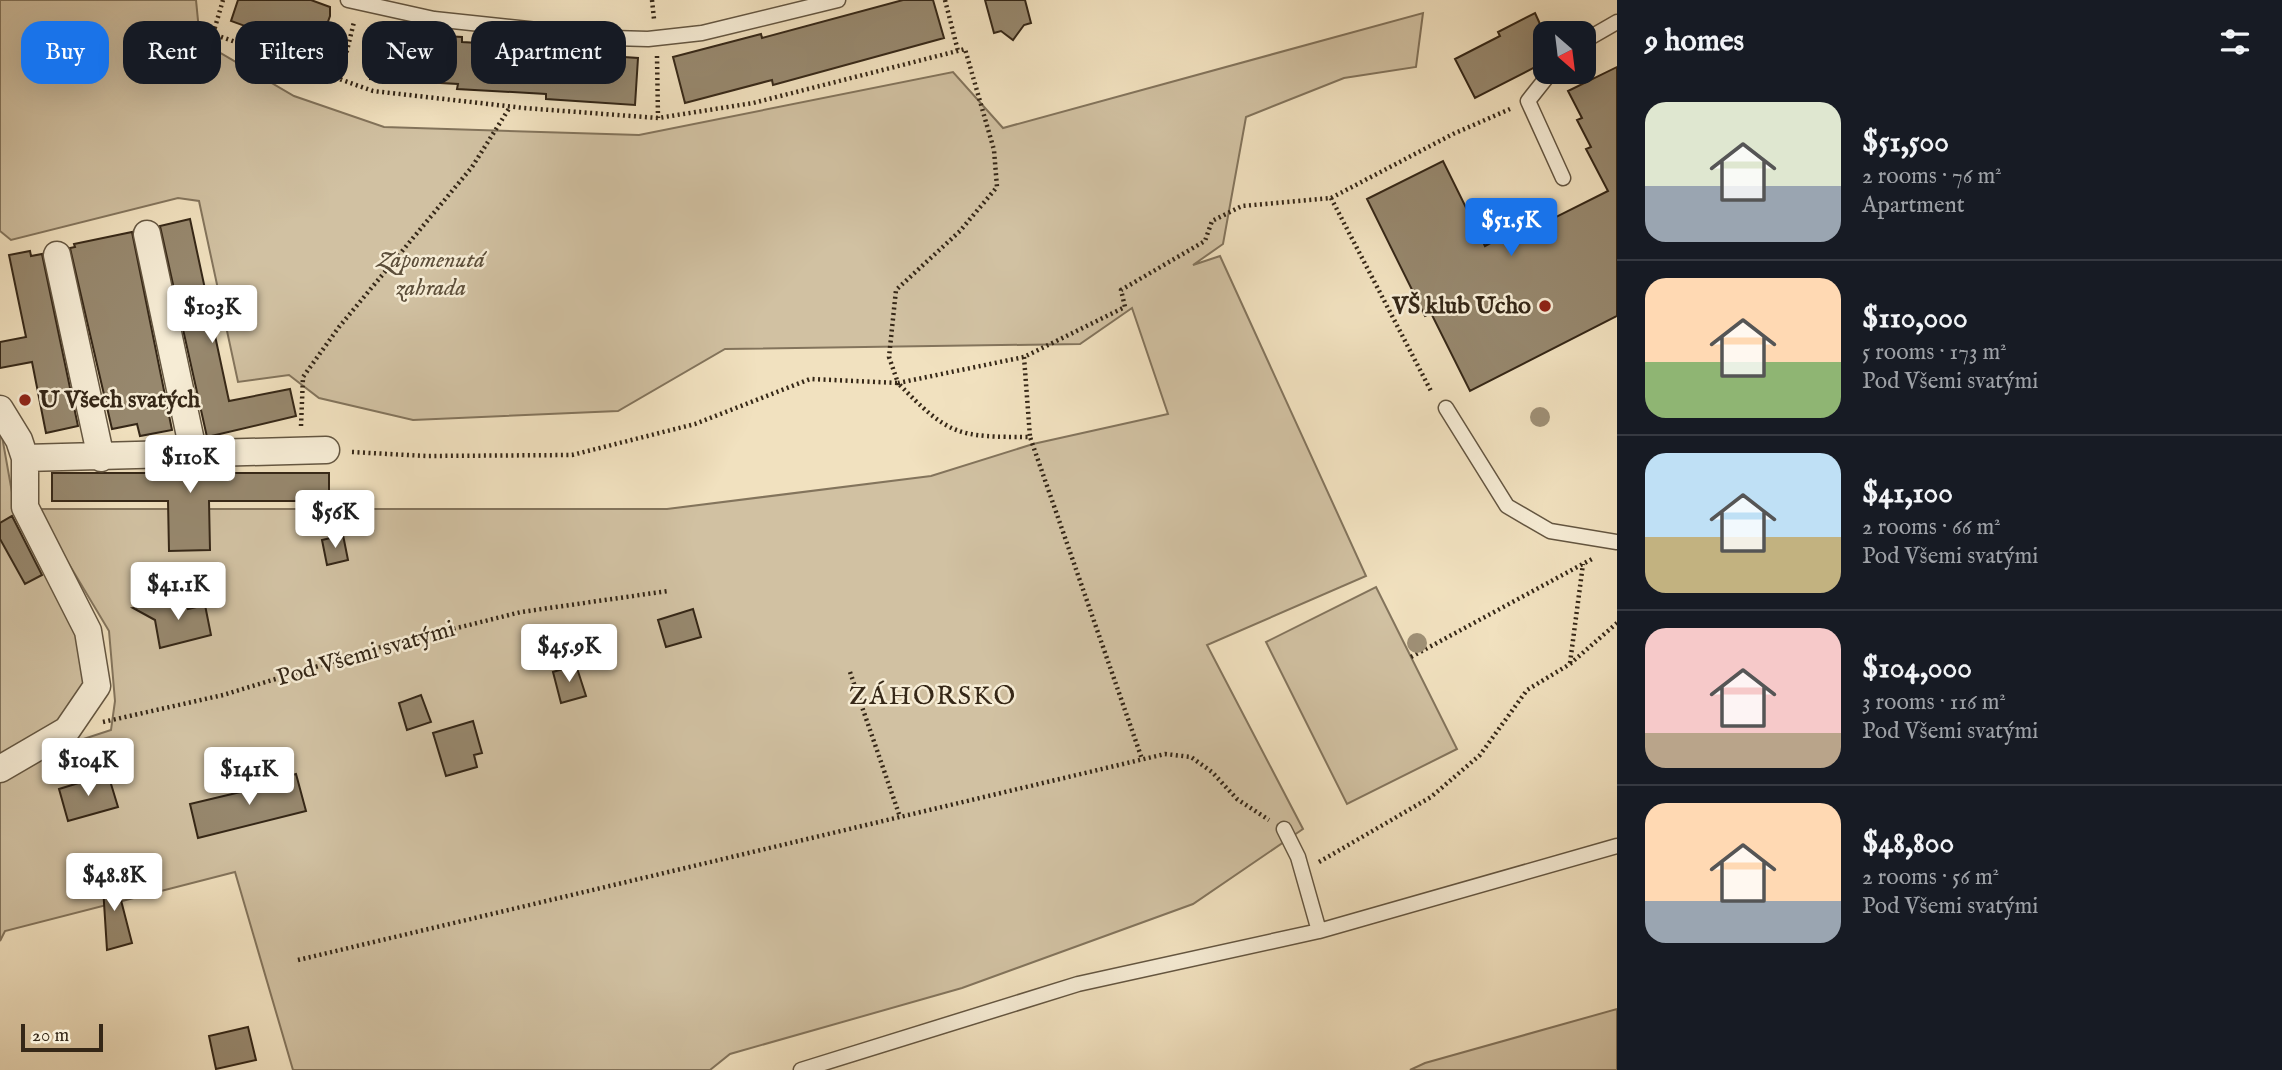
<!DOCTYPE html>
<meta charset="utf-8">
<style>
body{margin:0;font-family:"IM FELL English",serif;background:#242831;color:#f1f3f6;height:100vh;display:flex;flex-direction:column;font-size:26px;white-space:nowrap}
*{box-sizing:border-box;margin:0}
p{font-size:23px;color:#9ea1a6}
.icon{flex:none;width:38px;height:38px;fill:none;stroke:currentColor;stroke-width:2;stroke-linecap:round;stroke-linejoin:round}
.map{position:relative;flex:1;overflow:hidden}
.panel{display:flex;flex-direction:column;background:#171b24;width:665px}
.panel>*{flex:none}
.top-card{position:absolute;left:21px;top:21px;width:665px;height:63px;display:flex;gap:14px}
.needle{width:46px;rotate:152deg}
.controls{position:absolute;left:1533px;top:21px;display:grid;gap:14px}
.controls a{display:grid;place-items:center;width:63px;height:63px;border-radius:14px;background:#171b24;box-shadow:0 7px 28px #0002;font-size:35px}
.scale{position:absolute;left:21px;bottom:18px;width:82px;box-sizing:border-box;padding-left:7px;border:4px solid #352717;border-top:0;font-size:19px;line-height:24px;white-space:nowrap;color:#352717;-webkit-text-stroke:5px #f6ecd5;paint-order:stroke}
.price{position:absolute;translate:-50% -60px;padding:0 16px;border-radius:7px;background:#fff;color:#222;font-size:23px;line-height:46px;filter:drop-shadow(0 2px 4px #0008)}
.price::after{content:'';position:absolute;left:50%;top:42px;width:21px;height:16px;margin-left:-10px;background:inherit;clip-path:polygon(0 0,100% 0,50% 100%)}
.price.current{background:#1a73e8;color:#fff}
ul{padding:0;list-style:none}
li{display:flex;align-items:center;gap:21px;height:175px;padding:0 28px}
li+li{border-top:2px solid #363941}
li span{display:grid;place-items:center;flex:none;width:196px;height:140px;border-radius:21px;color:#555}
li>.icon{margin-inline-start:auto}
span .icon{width:84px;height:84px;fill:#fffc;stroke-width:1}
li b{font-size:30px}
h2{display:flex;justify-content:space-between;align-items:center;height:84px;padding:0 28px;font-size:30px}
.pill{padding:0 24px;border-radius:21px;background:#171b24;box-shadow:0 7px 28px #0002;font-size:24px;line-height:63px}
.pill.current{background:#1a73e8;color:#fff}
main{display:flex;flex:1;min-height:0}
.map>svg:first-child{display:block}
</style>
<main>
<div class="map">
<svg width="1617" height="1070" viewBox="0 0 1617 1070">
<rect width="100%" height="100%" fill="#f1e1bf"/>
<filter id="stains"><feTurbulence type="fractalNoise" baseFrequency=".00286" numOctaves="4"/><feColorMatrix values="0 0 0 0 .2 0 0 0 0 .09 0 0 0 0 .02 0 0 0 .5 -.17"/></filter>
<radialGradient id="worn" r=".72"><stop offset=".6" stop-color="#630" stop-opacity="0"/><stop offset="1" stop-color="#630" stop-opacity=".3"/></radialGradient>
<path fill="#d1c1a2" stroke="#83745c" stroke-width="2" d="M 0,0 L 196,0 L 200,41 L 294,96 L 384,127 L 639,135 L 953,72 L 1003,128 L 1423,13 L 1416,67 L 1344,78 L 1246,117 L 1223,244 L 1193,265 L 1220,256 L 1366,576 L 1207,645 L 1303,829 L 1193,904 L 962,988 L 730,1054 L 710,1070 L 293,1070 L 235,872 L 5,931 L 0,941 L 0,779 L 53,749 L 111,730 L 115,701 L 109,631 L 36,509 L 667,509 L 931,476 L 1033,444 L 1168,414 L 1132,308 L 1080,344 L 725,349 L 618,411 L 413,420 L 319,398 L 289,375 L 238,382 L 199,201 L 178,198 L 11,240 L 0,231 Z
M 0,425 L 16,515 L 80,634 L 84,693 L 62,723 L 0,757 Z
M 1376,587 L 1457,749 L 1347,804 L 1266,642 Z
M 1617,1009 L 1617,1070 L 1410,1070 L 1425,1063 Z"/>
<path fill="#97886e" stroke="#352717" stroke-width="2" d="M 238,0 L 311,0 L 330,7 L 330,16 L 317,52 L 231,21 Z
M 903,0 L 933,0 L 944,38 L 773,85 L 772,80 L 685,103 L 673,57 L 761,34 L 762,38 Z
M 985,0 L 1025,0 L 1031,23 L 1024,25 L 1013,40 L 1001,31 L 994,33 Z
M 1535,13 L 1545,35 L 1545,62 L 1475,98 L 1455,59 L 1500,36 L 1498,32 Z
M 373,32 L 462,37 L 462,42 L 549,47 L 549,52 L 638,58 L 635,105 L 546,99 L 546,94 L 457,89 L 458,84 L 370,79 Z
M 1617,67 L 1617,316 L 1470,391 L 1431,313 L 1425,316 L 1367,199 L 1443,161 L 1485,246 L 1505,235 L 1508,241 L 1608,191 L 1586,149 L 1591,147 L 1577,120 L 1582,118 L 1568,91 Z
M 190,219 L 229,401 L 290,389 L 296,416 L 207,437 L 160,226 Z
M 132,232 L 172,430 L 140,436 L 137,424 L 112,429 L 70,248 L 75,247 L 74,244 Z
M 30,251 L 31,256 L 42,254 L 78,426 L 46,433 L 32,362 L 0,368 L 0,342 L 26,337 L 9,255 Z
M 52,473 L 329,473 L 329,501 L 209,501 L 210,550 L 169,551 L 168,501 L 52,501 Z
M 12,516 L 42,575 L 25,584 L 0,539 L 0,523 Z
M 343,535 L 348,560 L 327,565 L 322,540 Z
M 186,599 L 188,609 L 205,605 L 211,635 L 160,648 L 155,620 L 133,608 Z
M 693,609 L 701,637 L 666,647 L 658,620 Z
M 576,665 L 586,696 L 561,703 L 553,672 Z
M 421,695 L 431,722 L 407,730 L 399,703 Z
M 473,721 L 482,753 L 474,755 L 477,767 L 446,776 L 433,733 Z
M 108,774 L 118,807 L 68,821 L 59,789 Z
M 296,774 L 306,811 L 198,838 L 190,804 L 253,789 L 265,782 Z
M 113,869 L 132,943 L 107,950 L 102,871 Z
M 248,1027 L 256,1060 L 216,1069 L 209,1036 Z"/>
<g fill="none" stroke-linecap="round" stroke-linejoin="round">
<g stroke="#645641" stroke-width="17">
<path id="service" d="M 348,0 L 434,19 L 612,38 L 648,39 L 702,33 L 838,0
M 1584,41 L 1617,22
M 1551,72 L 1528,101 L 1563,178
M 1446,408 L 1507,506 L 1550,531 L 1617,542
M 1284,829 L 1298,857 L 1319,931
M 801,1070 L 1078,984 L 1319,931 L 1617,846"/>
</g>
<g stroke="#645641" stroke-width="29">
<path id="minor" d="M 147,234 L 194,455
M 57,255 L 101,458
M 0,409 L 19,440 L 25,458 L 25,507 L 88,631 L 97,686 L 67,730 L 0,769
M 25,458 L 326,450"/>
</g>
<path stroke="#352717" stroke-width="4.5" stroke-dasharray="2 3.5" stroke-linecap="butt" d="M 223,0 L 213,34 L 373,91 L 524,108 L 658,118 L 753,103 L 965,49 L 994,150 L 997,187 L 960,231 L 896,290 L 889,357 L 898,383 L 1024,357 L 1125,307 L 1121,290 L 1205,241 L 1212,221 L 1242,206 L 1331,198 L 1453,134 L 1510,109
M 652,0 L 654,19
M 945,0 L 958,51
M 657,56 L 658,118
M 340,79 L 354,22
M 1331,198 L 1432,393
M 1024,357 L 1030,437
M 301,426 L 303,377 L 339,327 L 472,167 L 510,107
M 352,452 L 426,456 L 572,455 L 695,424 L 810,379 L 898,383 C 949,436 958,437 1030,437 L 1142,759
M 1411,657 L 1592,559
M 1570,663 L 1583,564
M 850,672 L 900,817
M 103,722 L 223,695 L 381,647 L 521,612 L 668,591
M 1319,862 L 1431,797 L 1480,755 L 1527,690 L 1570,664 L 1617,623
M 298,960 L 1165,754 L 1191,757 L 1212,772 L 1237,799 L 1269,820"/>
<use href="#service" stroke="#f6ecd5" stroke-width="14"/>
<use href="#minor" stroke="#f6ecd5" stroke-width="26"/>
</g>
<g fill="#9f9076">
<circle cx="1540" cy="417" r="10"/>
<circle cx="1417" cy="643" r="10"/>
</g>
<g fill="#8f2418" stroke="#f6ecd5" stroke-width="2.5">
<circle cx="1545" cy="306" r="7"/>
<circle cx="25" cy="400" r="7"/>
</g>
<g text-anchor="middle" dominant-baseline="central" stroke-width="5" stroke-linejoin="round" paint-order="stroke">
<g font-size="24" font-style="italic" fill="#5c4e3a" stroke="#f6ecd5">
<text x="431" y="260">Zapomenutá<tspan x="431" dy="28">zahrada</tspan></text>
</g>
<g font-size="24" font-weight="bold" fill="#352717" stroke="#f6ecd5" text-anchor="end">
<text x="1531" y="306">VŠ klub Ucho</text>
<text x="39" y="400" text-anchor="start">U Všech svatých</text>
</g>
<g font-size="24" fill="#352717" stroke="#f6ecd5">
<text transform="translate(366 654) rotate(-16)">Pod Všemi svatými</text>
</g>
<g font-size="26" letter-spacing="2" fill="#352717" stroke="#f6ecd5">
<text x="933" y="696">ZÁHORSKO</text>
</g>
</g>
<rect width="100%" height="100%" filter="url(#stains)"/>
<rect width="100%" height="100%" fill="url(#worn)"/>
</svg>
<div class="controls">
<a><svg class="needle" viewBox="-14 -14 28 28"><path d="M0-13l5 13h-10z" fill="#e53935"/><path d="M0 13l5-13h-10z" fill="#9ea1a6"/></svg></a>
</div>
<div class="scale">20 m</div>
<b class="price current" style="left:1511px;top:258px">$51.5K</b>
<b class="price" style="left:212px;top:345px">$103K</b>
<b class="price" style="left:190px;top:495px">$110K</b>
<b class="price" style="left:335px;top:550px">$56K</b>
<b class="price" style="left:178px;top:622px">$41.1K</b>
<b class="price" style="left:569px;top:684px">$45.9K</b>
<b class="price" style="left:88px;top:798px">$104K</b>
<b class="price" style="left:249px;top:807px">$141K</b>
<b class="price" style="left:114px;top:913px">$48.8K</b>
<div class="top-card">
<a class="pill current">Buy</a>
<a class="pill">Rent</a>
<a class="pill">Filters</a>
<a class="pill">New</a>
<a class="pill">Apartment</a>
</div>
</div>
<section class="panel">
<h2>9 homes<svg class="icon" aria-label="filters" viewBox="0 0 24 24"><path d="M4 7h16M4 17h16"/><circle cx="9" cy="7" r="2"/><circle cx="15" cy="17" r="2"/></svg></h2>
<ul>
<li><span style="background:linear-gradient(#dfe7d0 60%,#9aa5b1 0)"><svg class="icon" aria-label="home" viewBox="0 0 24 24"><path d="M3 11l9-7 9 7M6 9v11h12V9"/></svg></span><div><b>$51,500</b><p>2 rooms · 76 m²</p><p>Apartment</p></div></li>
<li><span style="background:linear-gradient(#ffd9b3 60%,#8fb573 0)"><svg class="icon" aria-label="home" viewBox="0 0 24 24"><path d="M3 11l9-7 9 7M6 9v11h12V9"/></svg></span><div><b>$110,000</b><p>5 rooms · 173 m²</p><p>Pod Všemi svatými</p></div></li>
<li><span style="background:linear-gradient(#bfe0f5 60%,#c2b280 0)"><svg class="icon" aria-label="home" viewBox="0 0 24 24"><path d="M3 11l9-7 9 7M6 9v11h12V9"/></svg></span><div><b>$41,100</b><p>2 rooms · 66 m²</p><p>Pod Všemi svatými</p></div></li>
<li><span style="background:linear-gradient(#f6c9c9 75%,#b9a48a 0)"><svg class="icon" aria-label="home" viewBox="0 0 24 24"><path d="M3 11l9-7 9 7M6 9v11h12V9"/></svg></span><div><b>$104,000</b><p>3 rooms · 116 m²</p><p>Pod Všemi svatými</p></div></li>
<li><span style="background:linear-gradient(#ffd9b3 70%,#9aa5b1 0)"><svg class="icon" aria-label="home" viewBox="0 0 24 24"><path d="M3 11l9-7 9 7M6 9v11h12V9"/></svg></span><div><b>$48,800</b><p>2 rooms · 56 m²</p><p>Pod Všemi svatými</p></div></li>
</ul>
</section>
</main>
